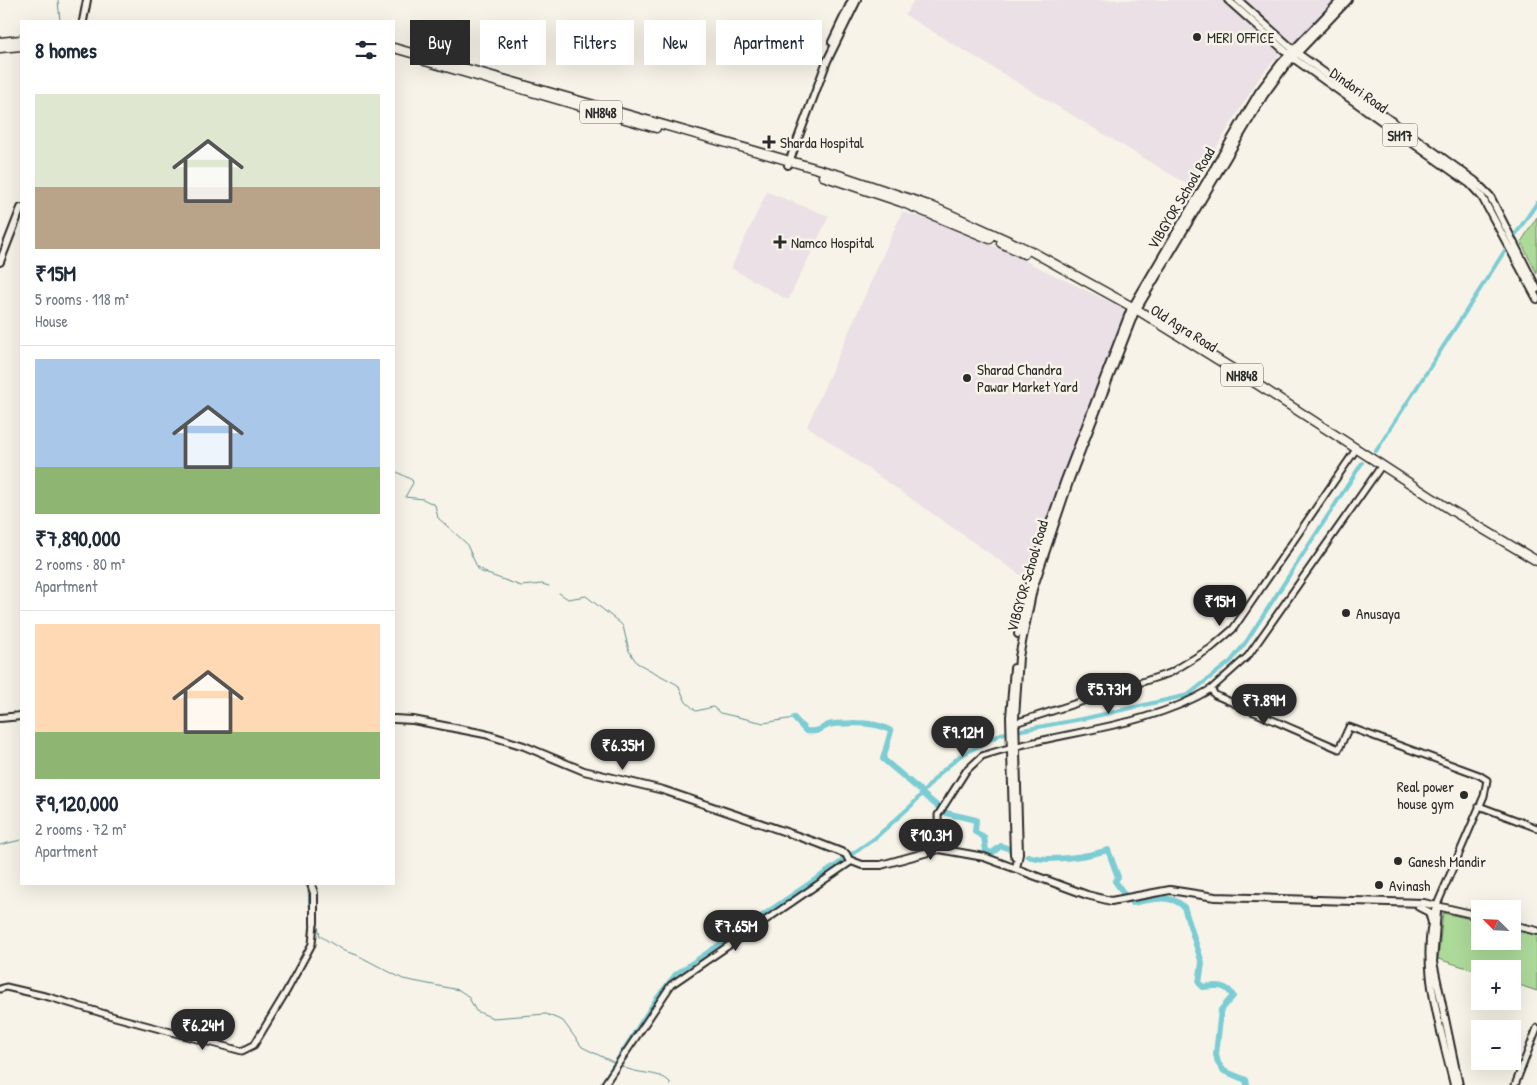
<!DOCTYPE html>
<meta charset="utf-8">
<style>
body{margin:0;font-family:"Patrick Hand",sans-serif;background:#f2f2f3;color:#1f2937;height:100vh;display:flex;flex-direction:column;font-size:19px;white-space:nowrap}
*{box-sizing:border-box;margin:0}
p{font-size:16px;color:#747a83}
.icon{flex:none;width:28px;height:28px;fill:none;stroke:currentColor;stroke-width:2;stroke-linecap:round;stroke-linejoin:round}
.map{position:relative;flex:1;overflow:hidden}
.sheet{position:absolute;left:20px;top:20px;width:375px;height:865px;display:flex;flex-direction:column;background:#fff;border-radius:0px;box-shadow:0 5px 20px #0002}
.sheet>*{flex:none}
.top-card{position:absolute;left:410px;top:20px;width:475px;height:45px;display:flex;gap:10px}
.needle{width:32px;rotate:294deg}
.tools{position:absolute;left:1471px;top:900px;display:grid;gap:10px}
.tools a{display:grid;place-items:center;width:50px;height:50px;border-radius:0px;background:#fff;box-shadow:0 5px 20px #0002;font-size:25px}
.price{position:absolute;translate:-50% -42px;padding:0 11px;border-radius:18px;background:#2b2b2b;color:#fff;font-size:16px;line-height:32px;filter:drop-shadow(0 1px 2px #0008)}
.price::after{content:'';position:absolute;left:50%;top:30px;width:15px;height:11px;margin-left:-8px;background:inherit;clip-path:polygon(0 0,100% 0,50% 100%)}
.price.on{background:#222;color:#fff}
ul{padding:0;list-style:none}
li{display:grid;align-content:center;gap:10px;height:265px;padding:0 15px}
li+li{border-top:1px solid #e0e1e3}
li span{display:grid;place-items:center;height:155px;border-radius:0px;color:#555}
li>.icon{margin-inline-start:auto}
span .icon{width:90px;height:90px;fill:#fffc;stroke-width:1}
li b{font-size:21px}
h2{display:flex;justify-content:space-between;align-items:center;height:60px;padding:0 15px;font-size:21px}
.pill{padding:0 18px;border-radius:0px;background:#fff;box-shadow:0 5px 20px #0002;font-size:18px;line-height:45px}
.pill.on{background:#2b2b2b;color:#fff}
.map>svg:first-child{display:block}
</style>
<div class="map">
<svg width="1537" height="1085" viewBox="0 0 1537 1085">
<rect width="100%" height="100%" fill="#f7f3e8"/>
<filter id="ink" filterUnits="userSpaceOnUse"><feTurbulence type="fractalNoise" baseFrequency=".02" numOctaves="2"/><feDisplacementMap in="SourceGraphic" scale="10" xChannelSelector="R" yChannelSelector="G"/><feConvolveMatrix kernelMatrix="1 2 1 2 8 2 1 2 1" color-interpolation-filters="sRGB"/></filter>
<g filter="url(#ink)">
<path fill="#eae0e6" d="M 914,0 L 1223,0 L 1281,53 L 1261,75 L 1192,187 L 905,15 Z
M 1245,0 L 1335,0 L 1293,44 Z
M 767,192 L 829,216 L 788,300 L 731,268 Z
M 902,212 L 939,222 L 1001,249 L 1122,308 L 1127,315 L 1029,581 L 807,426 Z"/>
<path fill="#acda99" stroke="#6c8262" d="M 1537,217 L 1537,274 L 1521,242 Z
M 1443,913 L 1480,921 L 1480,941 L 1512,941 L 1513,928 L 1537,933 L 1537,991 L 1513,983 L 1512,969 L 1480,969 L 1480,972 L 1438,959 Z"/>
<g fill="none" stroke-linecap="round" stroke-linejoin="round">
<path stroke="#5b8c90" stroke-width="1" d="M 58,0 L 60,21
M 394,472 L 397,472 L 412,480 L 413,483 L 405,497 L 423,499 L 435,505 L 438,518 L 466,543 L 479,571 L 521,586 L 542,584 L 549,586
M 478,567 L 487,573
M 559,593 L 568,599 L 586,596 L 620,623 L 623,626 L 629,651 L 637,663 L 678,685 L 686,702 L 696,711 L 713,707 L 720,713 L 764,723 L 794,718
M 0,845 L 21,840
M 306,884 C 311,892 306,902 311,912
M 317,921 L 320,936 L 344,951 L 357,955 L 403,979 L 459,990 L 468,996 L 476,1011 L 493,1018 L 546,1014 L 563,1021 L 582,1047 L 615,1063
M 619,1065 C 637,1076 658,1070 670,1082 L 670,1085"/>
<path stroke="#7bccd4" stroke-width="4" d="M 1513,238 L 1537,203
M 1376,451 L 1504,252
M 601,1085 L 655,1000 L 675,974 L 874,839 L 912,805 L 939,774 L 960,756 L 1001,734 L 1087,718 L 1188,695 L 1231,661 L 1246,642 L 1362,463"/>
<path stroke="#7bccd4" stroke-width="6" d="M 794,718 L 806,731 C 824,733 822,724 834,724 C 852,723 876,721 891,731 L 883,759 L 921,791
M 925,796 L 946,813 L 976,820 L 975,832 L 984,837 L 986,851 L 992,853 L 1001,846 L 1013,850
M 1028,856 C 1047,863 1088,856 1108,850 L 1118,877 L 1115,881 L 1124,894
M 1132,903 C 1150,900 1170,893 1184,907 L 1202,963 L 1199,983 L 1203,987 C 1215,986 1226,983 1233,996 L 1221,1010 L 1216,1054 L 1218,1063 L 1224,1071 L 1246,1080 L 1247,1085"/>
<g stroke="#2b2b2b" stroke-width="9">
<path id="minor" d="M 1382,465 L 1248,656 L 1211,689 L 1215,695 L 1339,749 L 1349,727 L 1479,775 L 1487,780 L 1484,796 L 1436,907
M 1015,723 L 1170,673 L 1211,648 L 1233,629 L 1357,448
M 1479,806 L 1537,828
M 939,849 L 938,815 L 966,771 L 982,756 C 1055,731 1144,730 1211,689
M 0,989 L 6,987 L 49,997 L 115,1017 L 242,1051 L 254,1045 L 286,992 L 312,944 L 314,923
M 604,1085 L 671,985 L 852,861
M 1515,1085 L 1537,1028"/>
</g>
<g stroke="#2b2b2b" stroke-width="10">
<path id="major" d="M 1228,0 L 1293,58 L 1470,184 L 1482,197 L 1537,299
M 1238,0 L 1297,53 L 1475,181 L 1490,196 L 1537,289
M 83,21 L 87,0
M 832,42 L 852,0
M 788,165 L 827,61 L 857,0
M 0,262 L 21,208
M 1018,634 L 1028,586 L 1065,480 L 1130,311 L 1259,92 L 1281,63 L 1341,0
M 1014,668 L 1010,717 L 1014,854 L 1017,859
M 0,718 L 21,716
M 394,719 L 413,720 L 485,734 L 524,746 L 584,771 L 663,790 L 818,843 L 846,854 L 849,860 L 862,865 L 881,865 L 939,849 L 984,857 L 1087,895 L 1111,901 L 1170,890 L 1215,897 L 1424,903 L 1480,916
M 1016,868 L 1019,854 L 1015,718 L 1019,657 L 1033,589 L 1070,479 L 1134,314 L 1264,95 L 1285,66 L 1348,0
M 311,884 L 314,893 L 314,923
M 1419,907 L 1429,912 L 1432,923
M 1436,907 C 1418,965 1441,1028 1454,1085
M 1437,911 L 1433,962 L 1459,1085
M 1512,925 L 1537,931"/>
</g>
<g stroke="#2b2b2b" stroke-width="11">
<path id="highway" d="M 0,42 L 21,40
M 0,48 L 21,46
M 394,48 L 839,175 L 931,206 L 958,218 L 1031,251 L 1136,309 L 1249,379 L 1451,510 L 1537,561
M 425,61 L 656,128
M 823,176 L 901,202 L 990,239
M 1001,243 L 1024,254"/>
</g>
<use href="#minor" stroke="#f7f3e8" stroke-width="5"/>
<use href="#major" stroke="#f7f3e8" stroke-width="6"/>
<use href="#highway" stroke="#f7f3e8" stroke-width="8"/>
</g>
</g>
<g fill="#2b2b2b" stroke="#f7f3e8" stroke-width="2">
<circle cx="1197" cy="37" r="5"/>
<path d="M766.5 134.5h5v5h5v5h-5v5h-5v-5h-5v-5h5z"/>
<path d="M777.5 234.5h5v5h5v5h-5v5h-5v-5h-5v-5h5z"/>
<circle cx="967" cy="378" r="5"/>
<circle cx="1346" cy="613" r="5"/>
<circle cx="1464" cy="795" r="5"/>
<circle cx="1398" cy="861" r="5"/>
<circle cx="1379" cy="885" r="5"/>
</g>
<g text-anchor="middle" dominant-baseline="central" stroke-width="5" stroke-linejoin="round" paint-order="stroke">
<g fill="#f7f3e8" stroke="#686764" stroke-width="1">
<rect x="580" y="100.5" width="42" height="23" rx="4"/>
<rect x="1382.5" y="123.5" width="35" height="23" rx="4"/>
<rect x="1221" y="363.5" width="42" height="23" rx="4"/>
</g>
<g font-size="14" font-weight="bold" fill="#2b2b2b">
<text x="601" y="112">NH848</text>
<text x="1400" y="135">SH17</text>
<text x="1242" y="375">NH848</text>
</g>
<g font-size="15" fill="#2b2b2b" stroke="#f7f3e8" text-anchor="start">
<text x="1207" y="37">MERI OFFICE</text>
<text x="780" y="142">Sharda Hospital</text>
<text x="791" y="242">Namco Hospital</text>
<text x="977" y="369">Sharad Chandra<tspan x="977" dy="17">Pawar Market Yard</tspan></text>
<text x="1356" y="613">Anusaya</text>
<text x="1454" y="786" text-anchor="end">Real power<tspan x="1454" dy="17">house gym</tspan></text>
<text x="1408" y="861">Ganesh Mandir</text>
<text x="1389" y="885">Avinash</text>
</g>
<g font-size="15" fill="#2b2b2b" stroke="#f7f3e8">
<text transform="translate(1359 90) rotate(35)">Dindori Road</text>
<text transform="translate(1181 198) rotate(-59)">VIBGYOR School Road</text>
<text transform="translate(1184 328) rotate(32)">Old Agra Road</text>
<text transform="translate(1027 576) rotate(-74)">VIBGYOR School Road</text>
</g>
</g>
</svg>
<div class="tools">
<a><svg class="needle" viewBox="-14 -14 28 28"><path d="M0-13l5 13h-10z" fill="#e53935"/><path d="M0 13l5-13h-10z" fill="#747a83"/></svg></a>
<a>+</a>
<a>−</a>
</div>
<b class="price on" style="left:1220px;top:627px">₹15M</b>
<b class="price" style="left:1109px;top:715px">₹5.73M</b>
<b class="price" style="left:1264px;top:726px">₹7.89M</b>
<b class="price" style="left:963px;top:758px">₹9.12M</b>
<b class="price" style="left:623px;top:771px">₹6.35M</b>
<b class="price" style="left:931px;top:861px">₹10.3M</b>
<b class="price" style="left:736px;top:952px">₹7.65M</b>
<b class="price" style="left:203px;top:1051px">₹6.24M</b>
<div class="top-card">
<a class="pill on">Buy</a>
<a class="pill">Rent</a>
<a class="pill">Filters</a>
<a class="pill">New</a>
<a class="pill">Apartment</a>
</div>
<section class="sheet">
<h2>8 homes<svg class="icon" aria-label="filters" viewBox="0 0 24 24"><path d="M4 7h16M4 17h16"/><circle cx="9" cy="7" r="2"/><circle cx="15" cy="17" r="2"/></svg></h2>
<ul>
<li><span style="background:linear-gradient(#dfe7d0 60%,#b9a48a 0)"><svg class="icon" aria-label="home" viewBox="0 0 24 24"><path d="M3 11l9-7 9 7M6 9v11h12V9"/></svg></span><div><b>₹15M</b><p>5 rooms · 118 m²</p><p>House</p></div></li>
<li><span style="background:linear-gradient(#a9c7e8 70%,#8fb573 0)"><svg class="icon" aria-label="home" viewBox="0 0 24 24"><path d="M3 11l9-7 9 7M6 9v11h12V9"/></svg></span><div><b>₹7,890,000</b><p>2 rooms · 80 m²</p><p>Apartment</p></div></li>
<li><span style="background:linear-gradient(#ffd9b3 70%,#8fb573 0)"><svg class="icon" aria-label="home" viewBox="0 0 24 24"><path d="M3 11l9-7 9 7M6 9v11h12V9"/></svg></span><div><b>₹9,120,000</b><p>2 rooms · 72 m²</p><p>Apartment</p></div></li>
</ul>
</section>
</div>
